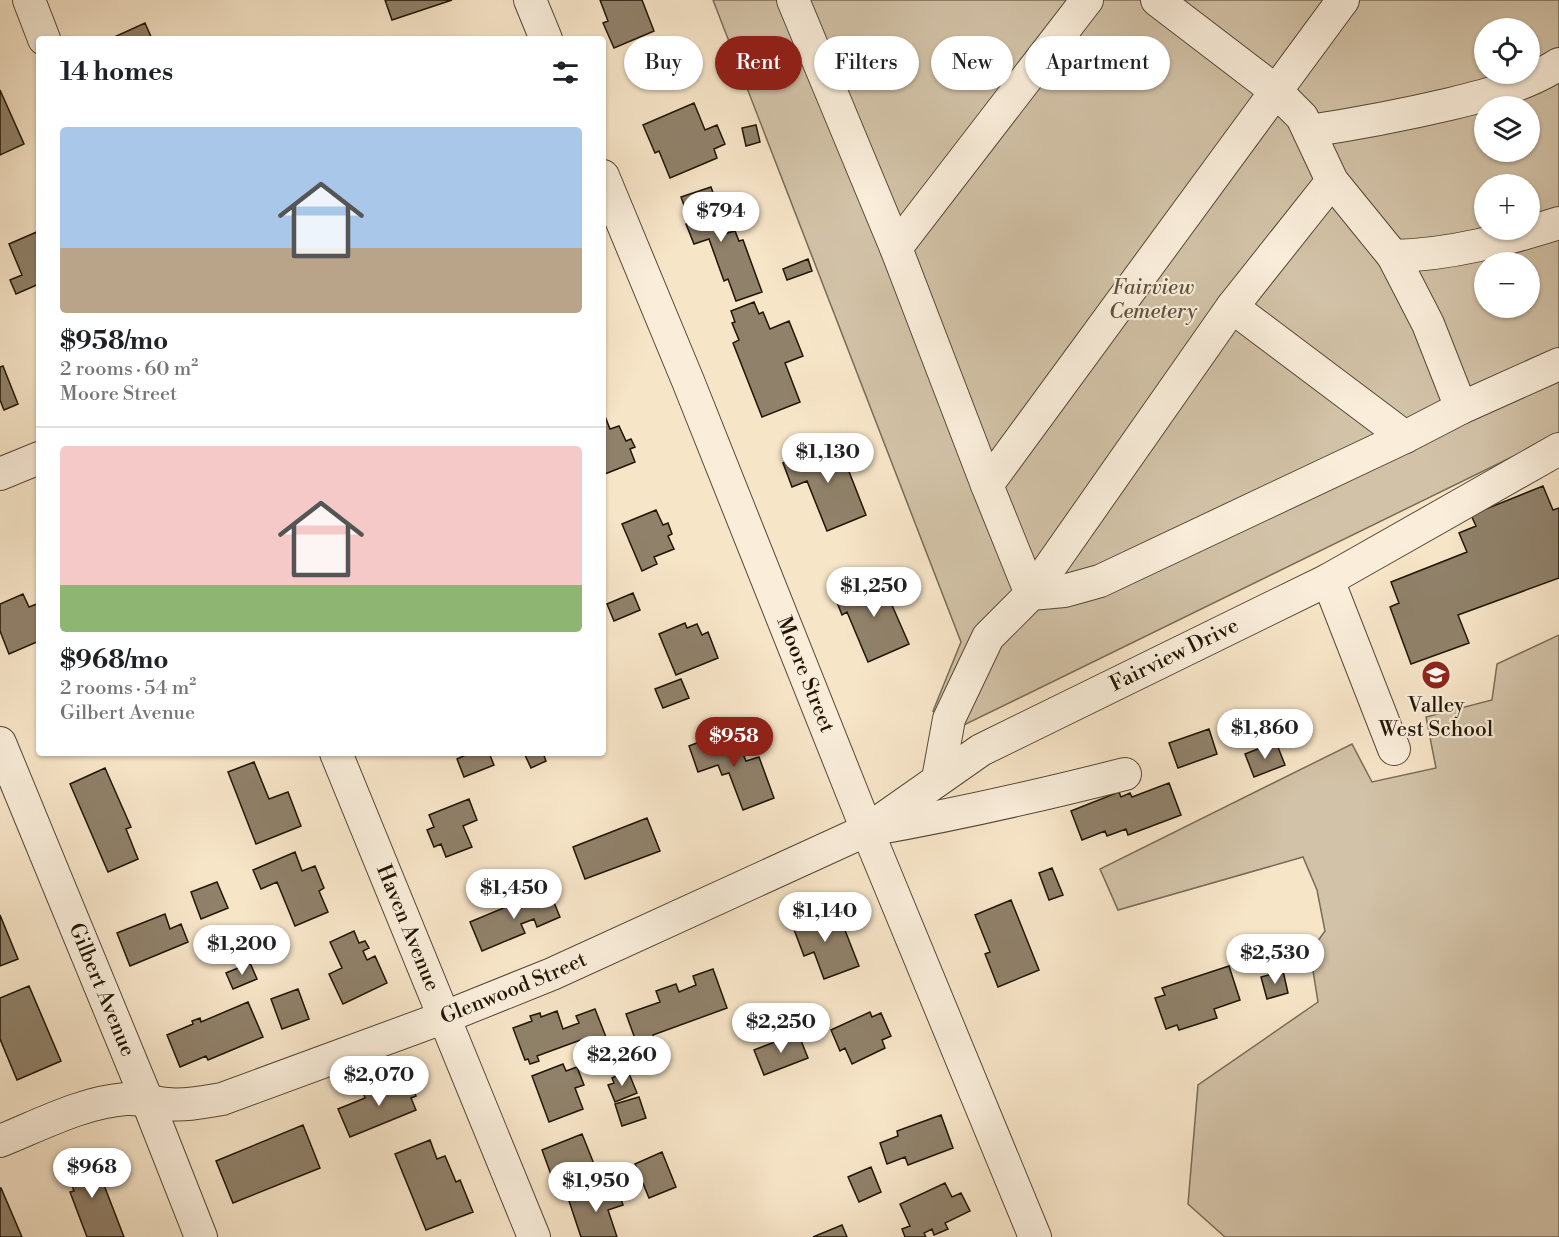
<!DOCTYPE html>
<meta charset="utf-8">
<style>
body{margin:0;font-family:"Libre Bodoni",serif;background:#f2f2f2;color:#202124;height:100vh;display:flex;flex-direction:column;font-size:22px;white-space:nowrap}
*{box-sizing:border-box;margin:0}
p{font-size:20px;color:#757577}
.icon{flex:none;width:33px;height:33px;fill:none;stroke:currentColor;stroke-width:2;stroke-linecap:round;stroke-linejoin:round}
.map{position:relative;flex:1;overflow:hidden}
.panel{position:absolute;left:36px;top:36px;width:570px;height:720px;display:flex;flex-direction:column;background:#fff;border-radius:6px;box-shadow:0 2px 4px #0004}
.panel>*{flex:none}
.guide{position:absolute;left:624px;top:36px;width:570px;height:54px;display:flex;gap:12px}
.fabs{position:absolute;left:1474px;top:18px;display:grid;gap:12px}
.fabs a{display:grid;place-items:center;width:66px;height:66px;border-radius:50%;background:#fff;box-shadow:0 2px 4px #0004;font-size:30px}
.price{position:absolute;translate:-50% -51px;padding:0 14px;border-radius:21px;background:#fff;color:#222;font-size:20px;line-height:39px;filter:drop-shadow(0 2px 3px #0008)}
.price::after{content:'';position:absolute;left:50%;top:36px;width:18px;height:14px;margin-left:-9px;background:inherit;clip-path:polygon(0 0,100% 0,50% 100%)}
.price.current{background:#8f2418;color:#fff}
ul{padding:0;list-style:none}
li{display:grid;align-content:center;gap:12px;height:318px;padding:0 24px}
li+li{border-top:2px solid #e0e0e0}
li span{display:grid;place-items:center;height:186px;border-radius:6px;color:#555}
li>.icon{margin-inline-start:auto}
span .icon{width:108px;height:108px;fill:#fffc;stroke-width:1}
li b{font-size:26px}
h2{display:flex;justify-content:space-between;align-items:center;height:72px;padding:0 24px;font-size:26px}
.tag{padding:0 21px;border-radius:27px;background:#fff;box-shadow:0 2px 4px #0004;font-size:21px;line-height:54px}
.tag.current{background:#8f2418;color:#fff}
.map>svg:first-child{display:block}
</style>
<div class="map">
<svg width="1559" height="1237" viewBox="0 0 1559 1237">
<rect width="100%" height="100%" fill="#f7e5c8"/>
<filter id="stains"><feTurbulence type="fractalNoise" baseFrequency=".00333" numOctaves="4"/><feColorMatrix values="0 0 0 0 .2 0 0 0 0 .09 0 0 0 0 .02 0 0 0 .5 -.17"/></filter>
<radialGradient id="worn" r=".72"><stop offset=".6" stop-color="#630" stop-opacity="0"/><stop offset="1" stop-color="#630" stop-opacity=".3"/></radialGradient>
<path fill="#d2c2a7" stroke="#796c56" stroke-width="1.5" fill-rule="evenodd" d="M 713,0 L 1559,0 L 1559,434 L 964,725 L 933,711 L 961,642 ZM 1485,28 L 1530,28 L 1530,74 L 1485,74 ZM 1485,106 L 1530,106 L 1530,152 L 1485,152 ZM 1485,184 L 1530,184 L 1530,230 L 1485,230 ZM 1485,262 L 1530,262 L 1530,308 L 1485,308 Z
M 1559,635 L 1559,1237 L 1225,1237 L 1188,1204 L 1198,1085 L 1318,1002 L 1310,952 L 1325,931 L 1317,890 L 1303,857 L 1118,910 L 1100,869 L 1352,744 L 1372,782 L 1436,768 L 1426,717 L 1492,700 L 1497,664 Z"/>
<path fill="#90816a" stroke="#201505" stroke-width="1.5" d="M 385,0 L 452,0 L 392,20 Z
M 600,0 L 642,0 L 654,31 L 614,48 L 603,23 L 608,21 Z
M 145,23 L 152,39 L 110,39 Z
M 0,90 L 24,144 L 0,155 Z
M 694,103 L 705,130 L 717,125 L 725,144 L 714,149 L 717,158 L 670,178 L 659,151 L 655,153 L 643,125 Z
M 756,125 L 760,142 L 746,146 L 742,128 Z
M 711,187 L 727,233 L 735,231 L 739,241 L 743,240 L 762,292 L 736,301 L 728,279 L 724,281 L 709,239 L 694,244 L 686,224 L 690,222 L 681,197 Z
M 39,231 L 39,284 L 16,294 L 10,280 L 22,275 L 9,244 Z
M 808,259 L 812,271 L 787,280 L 783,269 Z
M 754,302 L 759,314 L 763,312 L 770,329 L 789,321 L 803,356 L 785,363 L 800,402 L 762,417 L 733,343 L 739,340 L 732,323 L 735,322 L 731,311 Z
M 3,366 L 18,404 L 4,410 L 0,400 L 0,367 Z
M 603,411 L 610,429 L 619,426 L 626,441 L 631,439 L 635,447 L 630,449 L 635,462 L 605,474 L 603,467 Z
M 837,441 L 866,515 L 827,531 L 807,481 L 792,487 L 783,463 Z
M 1543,486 L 1553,510 L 1559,508 L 1559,578 L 1458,615 L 1469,643 L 1411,664 L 1390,607 L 1399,603 L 1391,582 L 1467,552 L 1459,533 L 1476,526 L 1471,515 Z
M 656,510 L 663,525 L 668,523 L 672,534 L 668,536 L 674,549 L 654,557 L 657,564 L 642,571 L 622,524 Z
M 890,580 L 899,600 L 891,603 L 909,644 L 868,662 L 847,612 L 842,615 L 834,595 L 868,581 L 871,588 Z
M 633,593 L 640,610 L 614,621 L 607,604 Z
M 23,594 L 29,607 L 39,603 L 39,641 L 9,654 L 0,631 L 0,604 Z
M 685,623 L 687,628 L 697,624 L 702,635 L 708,632 L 718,658 L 676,675 L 659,634 Z
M 681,679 L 689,698 L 663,708 L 655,689 Z
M 733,729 L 746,761 L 759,757 L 774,798 L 743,810 L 729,773 L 722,775 L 718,765 L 698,772 L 689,746 Z
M 1209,729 L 1217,754 L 1178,768 L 1169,743 Z
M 1276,742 L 1285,765 L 1254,777 L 1245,754 Z
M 470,753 L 489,753 L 494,765 L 464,777 L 457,759 Z
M 524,753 L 543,753 L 546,761 L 531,768 Z
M 254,762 L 269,799 L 288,792 L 301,826 L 256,844 L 228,772 Z
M 105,768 L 131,827 L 126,829 L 138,859 L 108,872 L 70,784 Z
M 1169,783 L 1181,815 L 1128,835 L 1126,829 L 1107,836 L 1105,831 L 1082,840 L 1071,811 L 1119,792 L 1121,797 L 1130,793 L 1132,797 Z
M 469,799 L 477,820 L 463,826 L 472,847 L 446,857 L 441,844 L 434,847 L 427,830 L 434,827 L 429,815 Z
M 647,818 L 660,851 L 585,879 L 573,847 Z
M 295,852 L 302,871 L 315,866 L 324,888 L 319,891 L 328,912 L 295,926 L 277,882 L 261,889 L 253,870 Z
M 1052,868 L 1063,895 L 1049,900 L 1039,873 Z
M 217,882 L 228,908 L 201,919 L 191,892 Z
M 548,888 L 560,917 L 537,927 L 534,919 L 521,924 L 525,933 L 482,951 L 470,922 L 513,904 L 515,910 L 526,906 L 523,898 Z
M 1011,900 L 1039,970 L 998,987 L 985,954 L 990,952 L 975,915 Z
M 816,909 L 821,922 L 839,915 L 859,966 L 824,979 L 814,952 L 804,956 L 790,919 Z
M 165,914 L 170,929 L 181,924 L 188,942 L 130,966 L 117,933 Z
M 0,915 L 18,959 L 0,966 Z
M 354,931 L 359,943 L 365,941 L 369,948 L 363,951 L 367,960 L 375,956 L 387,983 L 343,1004 L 329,974 L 342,968 L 330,942 Z
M 250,963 L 257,979 L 233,989 L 226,973 Z
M 1229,966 L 1240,1000 L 1214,1009 L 1217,1018 L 1179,1030 L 1177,1025 L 1166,1029 L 1155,998 L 1165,995 L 1162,988 Z
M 713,969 L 727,1008 L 653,1035 L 656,1042 L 645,1046 L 644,1042 L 637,1044 L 626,1014 L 660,1002 L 656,991 L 676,984 L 679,992 L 696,985 L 693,976 Z
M 1283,971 L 1288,993 L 1267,999 L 1261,977 Z
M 29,986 L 61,1061 L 17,1080 L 0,1039 L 0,998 Z
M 298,989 L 309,1019 L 282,1029 L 271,999 Z
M 248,1002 L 263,1037 L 208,1060 L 206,1056 L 180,1067 L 167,1035 L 193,1024 L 192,1021 L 200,1018 L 201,1022 Z
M 595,1009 L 606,1037 L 588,1044 L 586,1038 L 537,1056 L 539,1061 L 530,1064 L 528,1059 L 525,1060 L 513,1028 L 532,1021 L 530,1016 L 540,1013 L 541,1017 L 557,1011 L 563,1029 L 579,1023 L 576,1016 Z
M 870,1012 L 872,1017 L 881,1013 L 891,1036 L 882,1040 L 885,1048 L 852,1064 L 845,1048 L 840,1051 L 831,1030 Z
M 798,1033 L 808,1058 L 764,1075 L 754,1050 Z
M 563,1064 L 566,1071 L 577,1067 L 584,1085 L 575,1088 L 583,1109 L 549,1122 L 532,1076 Z
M 628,1071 L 637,1093 L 615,1102 L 608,1085 L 614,1083 L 612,1078 Z
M 401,1076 L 406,1088 L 412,1085 L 416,1096 L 411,1098 L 416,1110 L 350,1137 L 338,1109 L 365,1098 L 363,1092 Z
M 639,1097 L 646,1118 L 622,1126 L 615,1104 Z
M 941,1115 L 953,1148 L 908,1165 L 905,1157 L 887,1164 L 880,1143 L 898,1136 L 897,1131 Z
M 303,1125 L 320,1168 L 233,1203 L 216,1161 Z
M 582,1134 L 594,1164 L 553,1180 L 542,1150 Z
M 430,1140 L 437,1159 L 445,1156 L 456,1182 L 460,1180 L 473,1212 L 426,1230 L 395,1154 Z
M 662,1152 L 676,1187 L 649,1198 L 635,1164 Z
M 92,1154 L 124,1237 L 87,1237 L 70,1192 L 74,1191 L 64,1164 Z
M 871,1167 L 881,1192 L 859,1202 L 848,1177 Z
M 945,1183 L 952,1197 L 961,1193 L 970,1211 L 945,1223 L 948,1229 L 934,1235 L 932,1229 L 924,1233 L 926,1237 L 905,1237 L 902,1229 L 910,1226 L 900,1204 Z
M 0,1188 L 1,1188 L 22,1237 L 0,1237 Z
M 602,1189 L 618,1190 L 623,1205 L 608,1210 L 617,1237 L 581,1237 L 569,1201 Z
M 842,1225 L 847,1237 L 813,1237 Z"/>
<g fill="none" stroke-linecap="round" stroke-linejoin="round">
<g stroke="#564936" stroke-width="34">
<g id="minor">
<path d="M 29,0 L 44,39"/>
<path d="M 530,0 L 546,39"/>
<path d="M 793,0 L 896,248 L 987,485"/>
<path d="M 1157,0 L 1276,91 L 987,485 L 1031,594 L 1232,307 L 1332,181"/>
<path d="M 1343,0 L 1276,91 L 1302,117 L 1332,181 L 1393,256 L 1428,324 L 1461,408 L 1559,364"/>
<path d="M 1309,131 C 1356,124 1403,115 1450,104 C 1487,95 1527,85 1559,64"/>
<path id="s1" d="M 603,176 L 688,381 L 867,830 L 1035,1237"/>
<path d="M 896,248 L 1087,0"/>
<path d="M 1393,256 C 1450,255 1505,240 1559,223"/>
<path d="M 1232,307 L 1405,437"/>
<path d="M 0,474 L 39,458"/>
<path d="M 1328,580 L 1559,449"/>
<path id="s2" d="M 0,743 L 147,1100 L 201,1237"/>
<path id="s3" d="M 336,753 L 534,1237"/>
<path d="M 938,779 L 949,719 L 988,637 L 1031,594 L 1064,591 L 1100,581 L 1405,437 L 1461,408"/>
<path d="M 874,829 C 959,814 1042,795 1125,774"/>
<path id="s4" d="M 0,1141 C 40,1125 83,1102 126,1099 C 141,1098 153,1103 167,1104 C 186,1106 204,1102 222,1099 L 445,1017 L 552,974 L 867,830 L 981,750 L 1328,580 L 1394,749"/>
</g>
</g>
<use href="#minor" stroke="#faeedb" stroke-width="32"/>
</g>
<defs>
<g id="school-disc" transform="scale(1.5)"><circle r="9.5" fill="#8f2418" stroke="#faeedb"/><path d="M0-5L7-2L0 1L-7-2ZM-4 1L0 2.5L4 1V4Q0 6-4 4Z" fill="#fff"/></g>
</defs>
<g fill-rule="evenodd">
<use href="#school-disc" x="1436" y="675"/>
</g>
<g text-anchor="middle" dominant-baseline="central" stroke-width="4.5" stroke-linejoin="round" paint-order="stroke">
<g font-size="21" font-style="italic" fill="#5e523e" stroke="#faeedb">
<text x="1153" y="288">Fairview<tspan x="1153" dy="24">Cemetery</tspan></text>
</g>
<g font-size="21" fill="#201505" stroke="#faeedb">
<text stroke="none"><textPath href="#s4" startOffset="1284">Fairview Drive</textPath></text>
<text stroke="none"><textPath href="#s1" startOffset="538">Moore Street</textPath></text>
<text stroke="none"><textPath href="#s3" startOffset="189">Haven Avenue</textPath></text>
<text stroke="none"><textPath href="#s4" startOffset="542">Glenwood Street</textPath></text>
<text stroke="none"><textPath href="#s2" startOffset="267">Gilbert Avenue</textPath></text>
</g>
<g font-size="21" fill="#201505" stroke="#faeedb">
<text x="1436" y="706">Valley<tspan x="1436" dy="24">West School</tspan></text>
</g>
</g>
<rect width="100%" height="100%" filter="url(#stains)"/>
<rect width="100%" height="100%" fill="url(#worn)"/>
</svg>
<div class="fabs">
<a><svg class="icon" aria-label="locate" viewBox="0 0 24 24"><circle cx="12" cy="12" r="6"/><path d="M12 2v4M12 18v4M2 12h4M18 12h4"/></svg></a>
<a><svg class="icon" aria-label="layers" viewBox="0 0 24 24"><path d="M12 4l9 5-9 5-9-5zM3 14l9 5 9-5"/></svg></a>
<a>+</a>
<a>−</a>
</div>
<b class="price" style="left:721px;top:243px">$794</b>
<b class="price" style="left:828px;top:484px">$1,130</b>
<b class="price" style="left:874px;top:618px">$1,250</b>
<b class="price" style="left:1265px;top:760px">$1,860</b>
<b class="price current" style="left:734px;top:768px">$958</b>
<b class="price" style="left:514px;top:920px">$1,450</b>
<b class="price" style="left:825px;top:943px">$1,140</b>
<b class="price" style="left:242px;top:976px">$1,200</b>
<b class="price" style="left:1275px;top:985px">$2,530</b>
<b class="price" style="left:781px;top:1054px">$2,250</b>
<b class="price" style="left:622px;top:1087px">$2,260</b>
<b class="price" style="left:379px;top:1107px">$2,070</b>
<b class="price" style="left:92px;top:1199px">$968</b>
<b class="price" style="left:596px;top:1213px">$1,950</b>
<div class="guide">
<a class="tag">Buy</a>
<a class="tag current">Rent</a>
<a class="tag">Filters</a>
<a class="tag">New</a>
<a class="tag">Apartment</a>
</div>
<section class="panel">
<h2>14 homes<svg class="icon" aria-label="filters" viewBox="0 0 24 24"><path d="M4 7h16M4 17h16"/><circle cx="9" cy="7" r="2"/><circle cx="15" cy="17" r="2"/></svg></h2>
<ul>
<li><span style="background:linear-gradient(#a9c7e8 65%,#b9a48a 0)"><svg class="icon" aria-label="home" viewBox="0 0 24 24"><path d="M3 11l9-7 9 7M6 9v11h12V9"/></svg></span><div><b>$958/mo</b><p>2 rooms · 60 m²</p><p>Moore Street</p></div></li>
<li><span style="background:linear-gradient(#f6c9c9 75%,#8fb573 0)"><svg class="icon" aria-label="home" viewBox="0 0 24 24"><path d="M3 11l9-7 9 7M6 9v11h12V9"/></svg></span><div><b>$968/mo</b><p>2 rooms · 54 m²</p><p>Gilbert Avenue</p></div></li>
</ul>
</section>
</div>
